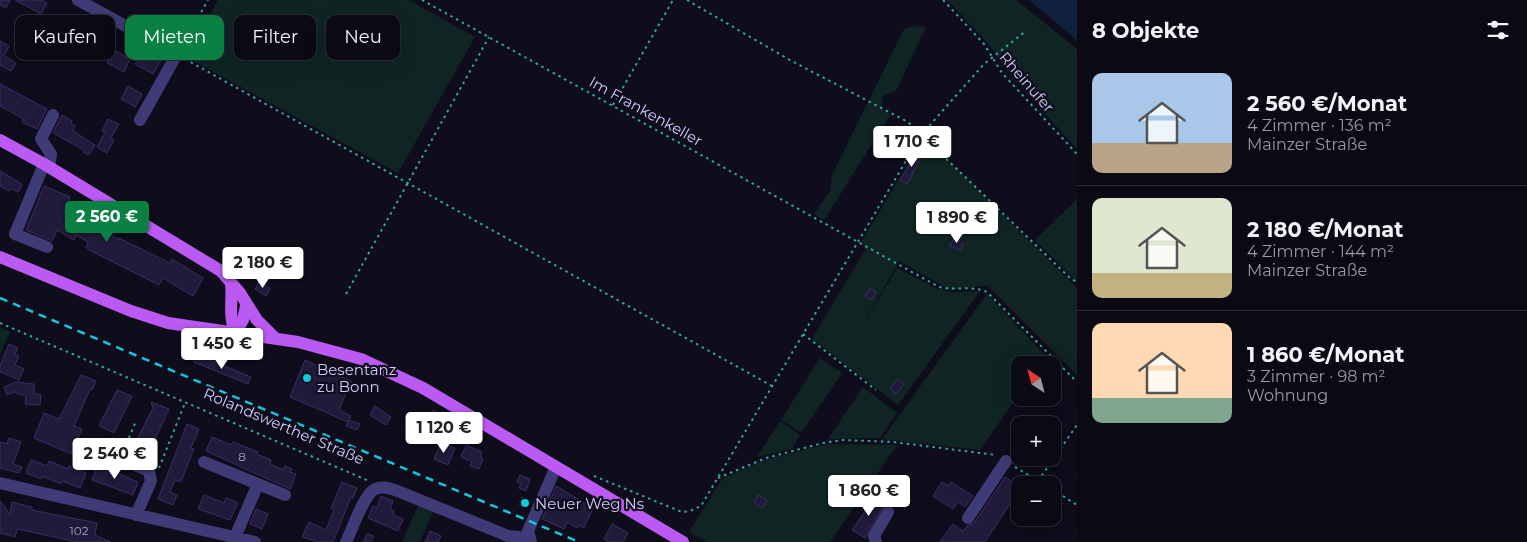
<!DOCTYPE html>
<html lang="de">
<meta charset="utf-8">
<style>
body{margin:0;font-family:Montserrat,sans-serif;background:#14121d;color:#f1f3f6;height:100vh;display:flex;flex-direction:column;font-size:19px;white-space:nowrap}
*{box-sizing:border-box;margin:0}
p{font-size:16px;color:#9a9aa0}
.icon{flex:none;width:28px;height:28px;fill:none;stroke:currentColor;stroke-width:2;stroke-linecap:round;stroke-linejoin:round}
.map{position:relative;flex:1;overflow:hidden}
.drawer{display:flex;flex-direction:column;background:#0b0914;width:450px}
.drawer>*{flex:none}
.banner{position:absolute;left:15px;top:15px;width:475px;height:45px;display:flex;gap:10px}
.needle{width:32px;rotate:324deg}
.buttons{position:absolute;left:1011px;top:356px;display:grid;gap:10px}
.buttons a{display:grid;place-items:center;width:50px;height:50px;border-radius:10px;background:#0b0914;box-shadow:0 5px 20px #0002,0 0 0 1px #2b2a34;font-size:25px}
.price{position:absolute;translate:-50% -42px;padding:0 11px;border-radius:5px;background:#fff;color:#222;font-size:16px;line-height:32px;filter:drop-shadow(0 1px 2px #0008)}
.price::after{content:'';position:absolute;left:50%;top:30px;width:15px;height:11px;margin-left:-8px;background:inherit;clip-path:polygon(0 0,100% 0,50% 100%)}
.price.on{background:#0b8043;color:#fff}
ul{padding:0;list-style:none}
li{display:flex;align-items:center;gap:15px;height:125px;padding:0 15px}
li+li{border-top:1px solid #2b2a34}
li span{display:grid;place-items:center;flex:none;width:140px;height:100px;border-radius:10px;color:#555}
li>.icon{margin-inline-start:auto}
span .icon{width:60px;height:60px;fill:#fffc;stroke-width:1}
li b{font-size:21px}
h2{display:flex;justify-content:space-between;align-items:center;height:60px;padding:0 15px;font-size:21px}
.tag{padding:0 18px;border-radius:10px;background:#0b0914;box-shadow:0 5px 20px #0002,0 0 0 1px #2b2a34;font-size:18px;line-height:45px}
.tag.on{background:#0b8043;color:#fff}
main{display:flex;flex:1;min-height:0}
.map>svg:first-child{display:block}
</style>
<main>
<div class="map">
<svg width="1077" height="542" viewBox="0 0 1077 542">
<rect width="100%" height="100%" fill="#0f0c1b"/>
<path fill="#102424" d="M 218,0 L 409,0 L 475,37 L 398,173 L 186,57 Z
M 947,0 L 1016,0 L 1077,49 L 1077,149 L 1011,76 L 987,42 Z
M 914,26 L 926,27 L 896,91 L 883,96 L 881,109 L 891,114 L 824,220 L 814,214 L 830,191 L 832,175 L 904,29 Z
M 924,137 L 1077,288 L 1077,375 L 987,285 L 950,290 L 899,261 L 859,332 L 897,268 L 938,289 L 951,292 L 980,291 L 898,405 L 812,339 L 865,250 L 862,241 Z
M 1077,199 L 1077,282 L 1035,240 Z
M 987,294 L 1046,356 L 1040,365 L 1020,365 L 1020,393 L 980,450 L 882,439 Z
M 0,327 L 10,332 L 0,355 Z
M 820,358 L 842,373 L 801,433 L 781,420 Z
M 863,387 L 897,413 L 880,438 L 828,439 Z
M 780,421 L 800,435 L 792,449 L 757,457 Z
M 827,444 L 897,445 L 830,542 L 707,542 L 689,532 L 722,479 L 764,460 Z
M 419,503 L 434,509 L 420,542 L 402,542 Z"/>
<path fill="#0f203c" d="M 1029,0 L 1077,0 L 1077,41 L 1072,36 Z"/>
<path fill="#211a3a" stroke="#392e64" d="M 0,0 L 10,0 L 6,8 L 0,5 Z
M 15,0 L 41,0 L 47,3 L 41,14 Z
M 52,17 L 99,42 L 92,55 L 60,38 L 59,40 L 44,33 Z
M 0,41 L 9,46 L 4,56 L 16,63 L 11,71 L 0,65 Z
M 114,50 L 130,59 L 124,72 L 107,63 Z
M 142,52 L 161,60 L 153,74 L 135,64 Z
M 0,84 L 47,109 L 37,129 L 22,122 L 24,119 L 0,106 Z
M 128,86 L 142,94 L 135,107 L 121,99 Z
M 62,115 L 72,121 L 71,124 L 75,126 L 73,131 L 95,145 L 89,155 L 83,152 L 84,150 L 53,133 Z
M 108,119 L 119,124 L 111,138 L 114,140 L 107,153 L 97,147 L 105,132 L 102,131 Z
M 920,149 L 924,151 L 907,184 L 900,180 Z
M 0,171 L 22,184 L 19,192 L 11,189 L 9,191 L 0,186 Z
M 44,186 L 70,197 L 64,213 L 81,223 L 86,214 L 95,220 L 92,224 L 119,240 L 119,238 L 170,263 L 172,259 L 203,278 L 193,296 L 163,278 L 159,285 L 89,250 L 86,247 L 88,242 L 76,235 L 74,240 L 57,230 L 52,241 L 26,230 Z
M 954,238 L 963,244 L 960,250 L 950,246 Z
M 259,282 L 270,288 L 266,296 L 255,289 Z
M 870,288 L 876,292 L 871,300 L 865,296 Z
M 9,344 L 18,348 L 15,354 L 19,356 L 15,365 L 24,369 L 19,380 L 0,372 L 0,366 Z
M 197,355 L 251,377 L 248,384 L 194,362 Z
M 305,360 L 351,381 L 339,410 L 351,416 L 348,422 L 290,397 Z
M 81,375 L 96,381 L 92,390 L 90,389 L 74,426 L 82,429 L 71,454 L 34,438 L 44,413 L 59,419 Z
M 898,379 L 904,384 L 896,394 L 890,389 Z
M 16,382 L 34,384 L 34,394 L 41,394 L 40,405 L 25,404 L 26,396 L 14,392 L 7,395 L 4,387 Z
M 117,390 L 132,396 L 114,433 L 99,426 Z
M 151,402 L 169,409 L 150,450 L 135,443 L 153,408 Z
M 375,406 L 391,417 L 386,425 L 370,415 Z
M 433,410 L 442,416 L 434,431 L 426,426 Z
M 349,420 L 360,424 L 357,430 L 346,426 Z
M 187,424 L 199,429 L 191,448 L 194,449 L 181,482 L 175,480 L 170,492 L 177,495 L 173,505 L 158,499 Z
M 212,437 L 231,445 L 233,442 L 258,452 L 257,454 L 271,460 L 270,464 L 283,470 L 285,466 L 292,469 L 290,472 L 296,474 L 290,489 L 206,451 Z
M 9,438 L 21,442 L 13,464 L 22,467 L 19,473 L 0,468 L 0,442 L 7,444 Z
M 441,442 L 455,448 L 448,465 L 434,459 Z
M 466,445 L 482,452 L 480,457 L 483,458 L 479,469 L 470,466 L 472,462 L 461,457 Z
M 31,460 L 47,466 L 49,461 L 68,469 L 69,466 L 86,473 L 80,488 L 62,481 L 61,484 L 42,476 L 41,479 L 26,473 Z
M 98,465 L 138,482 L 133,495 L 92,480 Z
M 520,475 L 530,479 L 526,491 L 519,488 L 521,484 L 517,482 Z
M 1005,477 L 1020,487 L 1020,489 L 985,542 L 940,542 L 953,524 L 963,531 L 967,526 L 974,523 Z
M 342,482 L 357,488 L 353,498 L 351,497 L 333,542 L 319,542 L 302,537 L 309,522 L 326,530 L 334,510 L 331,508 Z
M 942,482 L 948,486 L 951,482 L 973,496 L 965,507 L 958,502 L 953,509 L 933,496 Z
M 556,486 L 593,508 L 584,528 L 579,525 L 577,528 L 567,522 L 564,529 L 542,519 Z
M 877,494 L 884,498 L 880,503 L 884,505 L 865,538 L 852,530 Z
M 204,495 L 224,503 L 226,498 L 238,503 L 230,520 L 198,509 Z
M 758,495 L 767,501 L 762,508 L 754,502 Z
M 381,496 L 393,501 L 390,509 L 394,511 L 393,515 L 403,519 L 398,531 L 368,518 L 373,506 L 377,508 Z
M 522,497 L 530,500 L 526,508 L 519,505 Z
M 0,501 L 10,514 L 12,502 L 32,507 L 32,510 L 97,523 L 95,535 L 111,542 L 77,542 L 17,529 L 15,537 L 0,533 Z
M 256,509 L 268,514 L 262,529 L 250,524 Z
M 612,524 L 628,533 L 623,542 L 609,542 L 604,539 Z
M 430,531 L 441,536 L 438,542 L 425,542 Z
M 367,534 L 374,536 L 371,542 L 363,542 Z"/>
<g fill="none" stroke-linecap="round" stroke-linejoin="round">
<path stroke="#36a39e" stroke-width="2" stroke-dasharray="2.5 4" stroke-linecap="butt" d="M 422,0 L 939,287 C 955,291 973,285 987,292 L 1077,382
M 687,0 L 788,59 L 908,122 L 1071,279 L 1077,282
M 943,0 L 984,44 L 1002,73 L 1077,154
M 182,46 L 208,0
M 185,59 L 772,386
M 613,105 L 673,0
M 346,294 L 489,37
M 0,323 L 369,481
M 803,334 L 876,390
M 124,450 L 136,421
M 1015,467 L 1045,485
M 159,468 L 185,403
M 594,476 L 682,512 L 690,511 L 701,506 L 922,134 L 984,64 L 1026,31
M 718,478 L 766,458 L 823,443 L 843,440 L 893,442 L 996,455
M 1038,481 L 1077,425
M 1052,489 L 1077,505"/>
<path stroke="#3e3b76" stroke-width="12" d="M 78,0 L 177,54 L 140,120
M 44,164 L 15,234 L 47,247
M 49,167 L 51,154 L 41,139 L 53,115
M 84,444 L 149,471 L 151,481 L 136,515
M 204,462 L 285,495
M 0,483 L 255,542
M 968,518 L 1006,461
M 235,537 L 258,484
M 346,542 C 352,530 364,494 375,489 C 382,486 388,488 395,490 L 508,536 L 528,538
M 531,542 L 528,531 L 556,467
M 876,542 L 874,536 L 888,512"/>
<path stroke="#bb5af2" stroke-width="12" d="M 0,140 L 44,164 L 221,271 L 240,293 L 257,320 L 275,338
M 0,257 L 131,311 L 168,323 L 298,342 L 361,359 L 423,388 L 683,542
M 231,283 C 233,302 228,313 235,333
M 235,333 L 243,320 L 246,306"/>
<path stroke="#12c8df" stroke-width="2.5" stroke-dasharray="8 6" stroke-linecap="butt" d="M 0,298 L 579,542"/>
</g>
<g fill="#12c8df" stroke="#0f0c1b" stroke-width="2">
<circle cx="307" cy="378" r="5"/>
<circle cx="525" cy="503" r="5"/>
</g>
<g text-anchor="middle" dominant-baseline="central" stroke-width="4.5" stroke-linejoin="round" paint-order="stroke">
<g font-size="12" fill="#a59ecb">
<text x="242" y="456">8</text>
<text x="79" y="530">102</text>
</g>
<g font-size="15" fill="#d1cafb" stroke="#0f0c1b">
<text transform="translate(1027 82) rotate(49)">Rheinufer</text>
<text transform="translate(646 111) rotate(29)">Im Frankenkeller</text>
<text transform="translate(284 426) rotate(23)">Rolandswerther Straße</text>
</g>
<g font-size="15" fill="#d1cafb" stroke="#0f0c1b" text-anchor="start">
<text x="317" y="369">Besentanz<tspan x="317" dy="17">zu Bonn</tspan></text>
<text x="535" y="503">Neuer Weg Ns</text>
</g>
</g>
</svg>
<div class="buttons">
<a><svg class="needle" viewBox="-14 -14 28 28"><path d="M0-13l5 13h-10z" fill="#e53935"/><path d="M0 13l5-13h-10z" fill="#9a9aa0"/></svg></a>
<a>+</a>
<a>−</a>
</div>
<b class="price" style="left:912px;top:168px">1 710 €</b>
<b class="price on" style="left:107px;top:243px">2 560 €</b>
<b class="price" style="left:957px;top:244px">1 890 €</b>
<b class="price" style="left:263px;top:289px">2 180 €</b>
<b class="price" style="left:222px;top:370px">1 450 €</b>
<b class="price" style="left:444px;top:454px">1 120 €</b>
<b class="price" style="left:115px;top:480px">2 540 €</b>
<b class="price" style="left:869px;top:517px">1 860 €</b>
<div class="banner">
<a class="tag">Kaufen</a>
<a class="tag on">Mieten</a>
<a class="tag">Filter</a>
<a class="tag">Neu</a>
</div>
</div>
<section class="drawer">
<h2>8 Objekte<svg class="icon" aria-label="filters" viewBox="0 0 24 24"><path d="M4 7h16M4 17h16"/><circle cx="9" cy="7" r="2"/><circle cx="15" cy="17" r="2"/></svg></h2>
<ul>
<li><span style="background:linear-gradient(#a9c7e8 70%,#b9a48a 0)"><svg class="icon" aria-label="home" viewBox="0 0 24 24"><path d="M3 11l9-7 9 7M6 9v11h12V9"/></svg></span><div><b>2 560 €/Monat</b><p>4 Zimmer · 136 m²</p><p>Mainzer Straße</p></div></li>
<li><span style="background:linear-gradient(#dfe7d0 75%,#c2b280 0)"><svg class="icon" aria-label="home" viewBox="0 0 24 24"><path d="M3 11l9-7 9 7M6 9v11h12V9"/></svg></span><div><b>2 180 €/Monat</b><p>4 Zimmer · 144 m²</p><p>Mainzer Straße</p></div></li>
<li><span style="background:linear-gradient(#ffd9b3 75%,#7fa58c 0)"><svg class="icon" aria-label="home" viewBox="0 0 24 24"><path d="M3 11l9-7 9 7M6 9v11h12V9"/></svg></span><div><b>1 860 €/Monat</b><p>3 Zimmer · 98 m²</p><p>Wohnung</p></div></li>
</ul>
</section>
</main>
